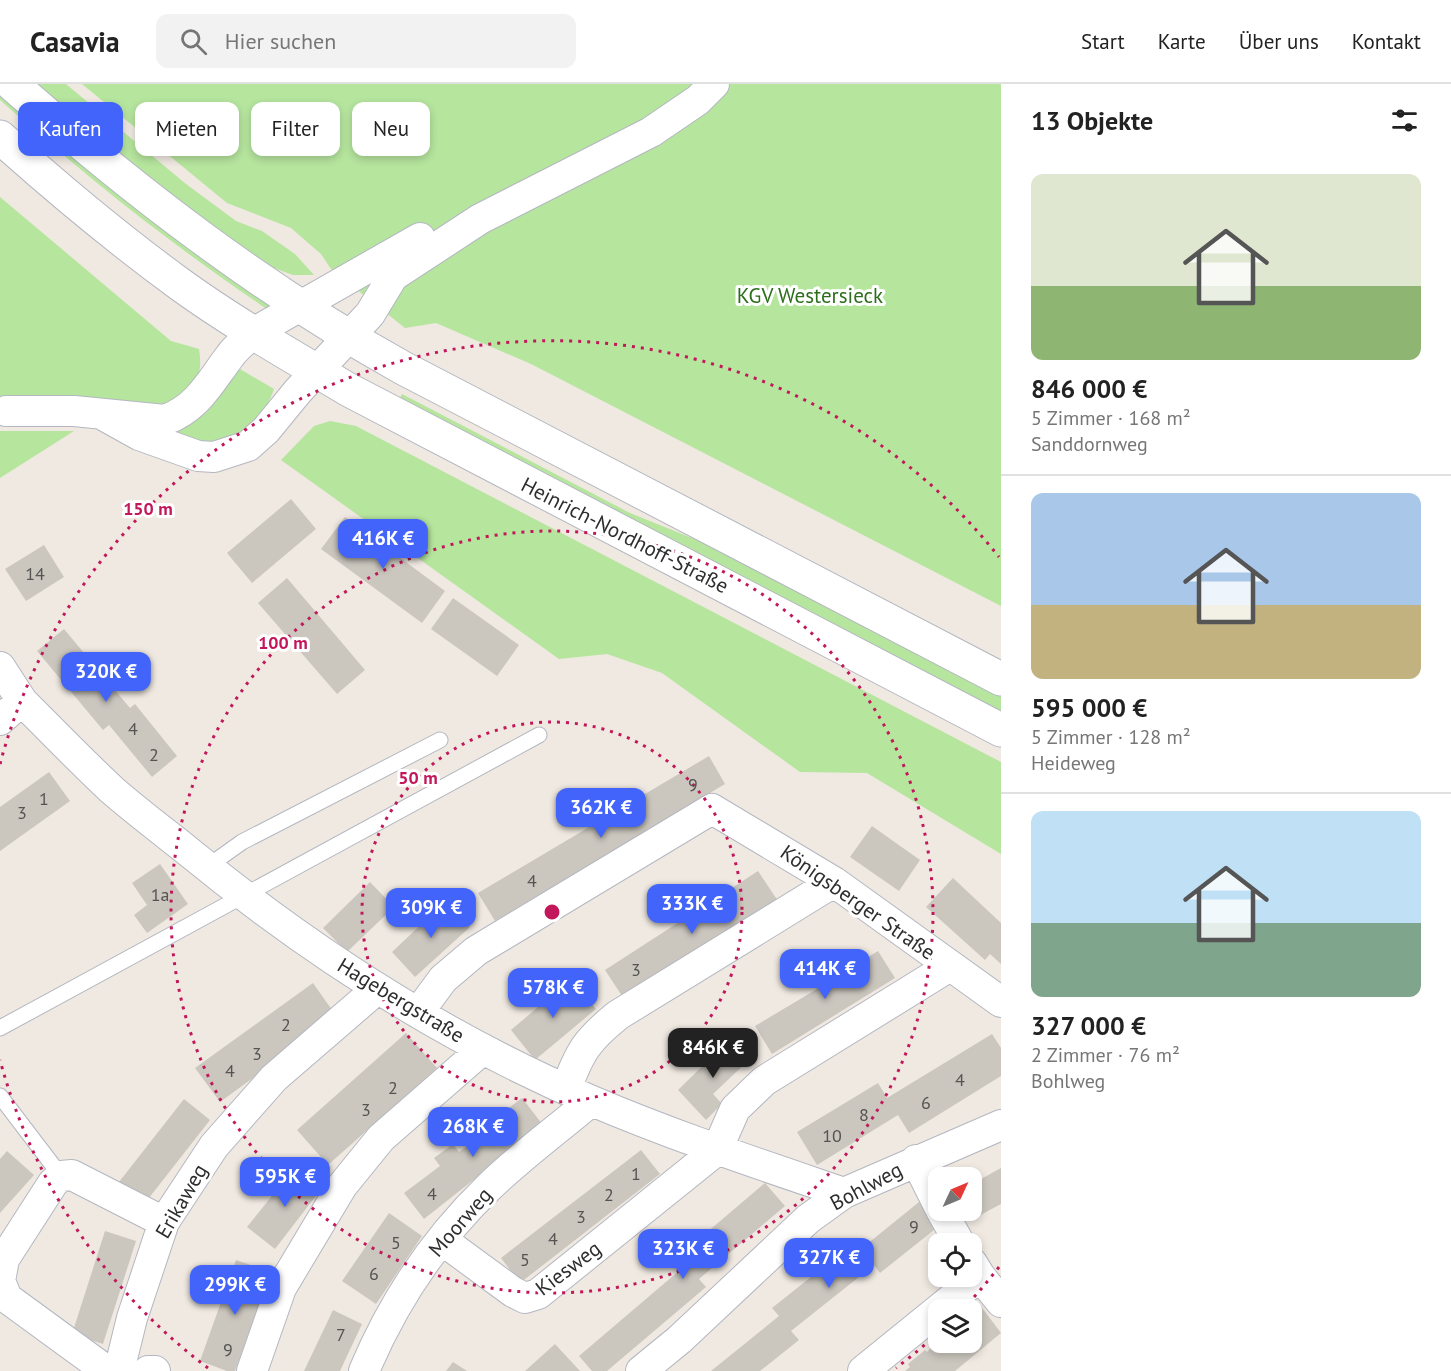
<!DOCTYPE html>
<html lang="de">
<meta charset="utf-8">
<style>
body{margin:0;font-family:"PT Sans",sans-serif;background:#f2f2f2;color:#222;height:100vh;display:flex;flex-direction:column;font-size:22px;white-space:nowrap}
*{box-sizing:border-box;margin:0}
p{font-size:20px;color:#767676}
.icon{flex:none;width:33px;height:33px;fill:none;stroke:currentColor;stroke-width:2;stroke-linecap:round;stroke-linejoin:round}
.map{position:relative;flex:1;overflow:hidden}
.side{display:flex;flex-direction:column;background:#fff;width:450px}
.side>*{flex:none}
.banner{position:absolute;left:18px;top:18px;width:570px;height:54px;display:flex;gap:12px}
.needle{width:39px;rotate:46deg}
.fabs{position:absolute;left:928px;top:1083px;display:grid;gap:12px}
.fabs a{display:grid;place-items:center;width:54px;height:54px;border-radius:12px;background:#fff;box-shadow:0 3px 9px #0003;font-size:30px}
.price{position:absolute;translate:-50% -51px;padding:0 14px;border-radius:12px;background:#4264fb;color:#fff;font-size:20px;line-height:39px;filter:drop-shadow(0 2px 3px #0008)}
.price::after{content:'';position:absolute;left:50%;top:36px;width:18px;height:14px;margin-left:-9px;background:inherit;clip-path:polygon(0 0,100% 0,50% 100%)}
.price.selected{background:#222;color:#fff}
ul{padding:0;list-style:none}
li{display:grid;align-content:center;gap:12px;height:318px;padding:0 30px}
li+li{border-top:2px solid #e0e0e0}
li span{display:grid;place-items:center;height:186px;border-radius:12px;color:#555}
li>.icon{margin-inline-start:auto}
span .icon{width:108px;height:108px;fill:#fffc;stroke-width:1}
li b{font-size:26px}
h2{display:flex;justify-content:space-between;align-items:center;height:72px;padding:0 30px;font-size:26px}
.chip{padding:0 21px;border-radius:12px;background:#fff;box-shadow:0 3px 9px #0003;font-size:21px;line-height:54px}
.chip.selected{background:#4264fb;color:#fff}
header{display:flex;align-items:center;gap:36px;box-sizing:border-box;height:84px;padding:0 30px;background:#fff;border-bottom:2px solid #e0e0e0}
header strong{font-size:28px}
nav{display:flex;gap:33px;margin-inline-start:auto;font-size:21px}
.search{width:420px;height:54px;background:#f2f2f2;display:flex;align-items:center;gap:15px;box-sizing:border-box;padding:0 21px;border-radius:12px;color:#767676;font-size:22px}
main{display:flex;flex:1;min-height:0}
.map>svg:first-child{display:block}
</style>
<header>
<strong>Casavia</strong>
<div class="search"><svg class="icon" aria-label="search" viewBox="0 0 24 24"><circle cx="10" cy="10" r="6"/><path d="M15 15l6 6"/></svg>Hier suchen</div>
<nav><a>Start</a><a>Karte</a><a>Über uns</a><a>Kontakt</a></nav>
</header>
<main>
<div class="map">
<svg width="1001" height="1287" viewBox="0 0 1001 1287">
<rect width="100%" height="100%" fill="#efe9e1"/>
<path fill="#b6e59e" d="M 36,0 L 66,0 L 186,100 L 236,137 L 262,147 L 295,170 L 314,191 L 293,191 L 266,181 L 147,94 Z
M 82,0 L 1001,0 L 1001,522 L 531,280 L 436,239 L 405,244 L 331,185 L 321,170 L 291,144 L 227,119 Z
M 0,9 C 88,83 175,156 270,221 L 267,225 C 173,162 85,92 0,16 Z
M 0,113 L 171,257 L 199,265 C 204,295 193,308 166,320 L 0,313 Z
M 240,285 L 274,305 C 266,331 240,355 212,357 C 198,358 184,353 170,349 C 187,342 203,334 214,320 C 223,309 229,294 240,285 Z
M 402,310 L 630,429 L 729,469 L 1001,610 L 1001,630 L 399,316 Z
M 330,337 L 356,342 L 1001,678 L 1001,770 L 867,689 L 800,688 L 662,589 L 607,570 L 559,575 L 281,376 L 314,342 Z
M 0,347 L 74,347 L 0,394 Z"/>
<path fill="#cbc7bf" d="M 291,415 L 316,445 L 252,499 L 227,469 Z
M 345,433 L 445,507 L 422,539 L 321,465 Z
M 44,461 L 64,493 L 26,517 L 5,485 Z
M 287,494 L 365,586 L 337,610 L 258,519 Z
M 453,514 L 519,561 L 497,592 L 431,545 Z
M 64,545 L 130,624 L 135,620 L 177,672 L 152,693 L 109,641 L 103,646 L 37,567 Z
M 709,672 L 725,700 L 495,837 L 478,809 Z
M 49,688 L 70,717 L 0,767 L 0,723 Z
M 872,742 L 920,776 L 899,807 L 850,773 Z
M 160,780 L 188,820 L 147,849 L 134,831 L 147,821 L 132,799 Z
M 758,787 L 778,817 L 624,915 L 605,886 Z
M 953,794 L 1001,839 L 1001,880 L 990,870 L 985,876 L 926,823 Z
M 370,798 L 394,823 L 347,868 L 323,844 Z
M 446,817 L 470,843 L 415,893 L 392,868 Z
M 878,867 L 895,894 L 772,970 L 755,942 L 817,905 L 809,892 L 836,875 L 844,888 Z
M 571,895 L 596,925 L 535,976 L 511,946 Z
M 313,899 L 337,933 L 220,1018 L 195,984 Z
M 406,949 L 437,984 L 328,1081 L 297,1046 Z
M 992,950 L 1001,964 L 1001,992 L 909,1049 L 898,1031 L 817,1081 L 797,1048 L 878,999 L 887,1014 Z
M 730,955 L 750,975 L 713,1010 L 722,1020 L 706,1036 L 678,1006 Z
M 522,1014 L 543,1041 L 424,1135 L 404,1109 L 440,1082 L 434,1074 L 453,1060 L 459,1068 L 469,1061 L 465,1057 Z
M 184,1015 L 210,1036 L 145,1119 L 119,1098 Z
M 641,1066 L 660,1090 L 520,1199 L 501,1174 Z
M 7,1067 L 34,1091 L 0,1129 L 0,1075 Z
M 295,1083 L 322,1104 L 275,1165 L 247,1143 Z
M 1001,1084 L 1001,1120 L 973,1135 L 968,1126 L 972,1126 L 972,1100 Z
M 765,1099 L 785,1122 L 699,1195 L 706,1203 L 607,1287 L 592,1287 L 579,1272 L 687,1180 L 679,1172 Z
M 919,1118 L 939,1142 L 880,1189 L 874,1181 L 791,1247 L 799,1256 L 760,1287 L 711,1287 L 779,1232 L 772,1224 L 855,1158 L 861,1165 Z
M 389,1129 L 422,1152 L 376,1220 L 342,1197 Z
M 105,1147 L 136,1157 L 103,1260 L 72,1250 Z
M 236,1176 L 271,1188 L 235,1287 L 227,1287 L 200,1277 Z
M 980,1221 L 1001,1249 L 955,1287 L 905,1287 L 910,1283 L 908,1280 L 925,1266 L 927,1268 L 939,1255 L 939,1258 L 972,1258 L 972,1228 Z
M 333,1226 L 362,1240 L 340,1287 L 304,1287 Z
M 555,1260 L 580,1287 L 525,1287 Z
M 453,1278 L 467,1287 L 446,1287 Z"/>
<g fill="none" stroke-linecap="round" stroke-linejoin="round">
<g stroke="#b4b7c1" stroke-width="17">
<path id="lane" d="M 207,783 L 242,758 L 440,656
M 0,944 L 539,651
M 0,1012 L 61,1092"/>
</g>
<g stroke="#b4b7c1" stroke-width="32">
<path id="street" d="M 6,327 L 74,327 L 165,336 C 198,324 210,298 230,272 C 236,263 246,256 253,249 L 420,154
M 103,331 L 139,351 L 198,372 L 214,373 L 248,362 L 266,346 L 298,307 L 370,230 L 393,192 L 480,135 L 651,48 L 698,16 L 714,0
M 0,583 L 22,617
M 0,636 L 22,617 C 52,647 81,677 112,706 C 135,726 160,745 184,764 C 308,866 444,954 592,1017 C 674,1052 759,1080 844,1109
M 418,929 L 443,895 L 476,867 L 712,725 L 834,798 L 1001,918
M 566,1005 C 580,967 587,956 618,931 L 834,798
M 916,1076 L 939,1122
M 941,1126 L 960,1160
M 442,1156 L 513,1208 L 525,1214 L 538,1210 L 717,1066 L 735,1025 L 764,997 L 950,882
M 980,1192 L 1001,1218
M 107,1287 L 7,1214 L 0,1197 L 4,1175 L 53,1099 L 61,1092 L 72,1091 L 164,1138
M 119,1287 L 132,1234 L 164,1138 L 214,1062 L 274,994 L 377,905
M 148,1287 L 155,1287
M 252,1287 L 281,1204 L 342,1102 L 381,1054 L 483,965
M 364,1287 C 393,1218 435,1155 489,1103 C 521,1072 558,1045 591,1017
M 641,1287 L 679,1256 L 808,1135 L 844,1109 L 1001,1041
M 863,1287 L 980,1192 L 972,1179"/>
</g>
<g stroke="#b4b7c1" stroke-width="35">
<path id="secondary" d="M 12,0 C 134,107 261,205 403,284 L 1001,595
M 0,53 C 58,105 118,155 181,201 C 235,240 292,272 349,306 L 1001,646"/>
</g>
<use href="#lane" stroke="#fff" stroke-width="15"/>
<use href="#street" stroke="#fff" stroke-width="30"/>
<use href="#secondary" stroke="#fff" stroke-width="33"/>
</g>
<g fill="none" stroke="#c2185b" stroke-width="3" stroke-dasharray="3 6">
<circle cx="552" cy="828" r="190"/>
<circle cx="552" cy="828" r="381"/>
<path d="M999 1183A571 571 0 0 1 963 1225M938 1249A571 571 0 0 1 896 1284M208 1284A571 571 0 0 1 0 976M0 680A571 571 0 0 1 999 473"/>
</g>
<g text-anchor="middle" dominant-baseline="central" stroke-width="6" stroke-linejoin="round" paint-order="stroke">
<g font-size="18" fill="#555452">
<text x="35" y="489">14</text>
<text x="133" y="644">4</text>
<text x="154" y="670">2</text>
<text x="693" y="700">9</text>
<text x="44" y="714">1</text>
<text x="22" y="728">3</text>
<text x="532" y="796">4</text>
<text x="160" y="810">1a</text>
<text x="636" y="885">3</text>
<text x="286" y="940">2</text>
<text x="257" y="969">3</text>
<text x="230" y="986">4</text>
<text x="960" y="995">4</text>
<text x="393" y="1003">2</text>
<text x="926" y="1018">6</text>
<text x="366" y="1025">3</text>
<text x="864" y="1030">8</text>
<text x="832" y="1051">10</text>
<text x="636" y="1089">1</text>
<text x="432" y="1109">4</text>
<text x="609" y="1110">2</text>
<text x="581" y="1132">3</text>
<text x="914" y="1142">9</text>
<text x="553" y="1154">4</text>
<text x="396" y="1158">5</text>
<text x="525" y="1175">5</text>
<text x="374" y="1189">6</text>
<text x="341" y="1250">7</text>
<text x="228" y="1265">9</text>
</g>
<g font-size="21" fill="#2c6e1b" stroke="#fff">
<text x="810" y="211">KGV Westersieck</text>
</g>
<g font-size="21" fill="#2e2e2e" stroke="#fff">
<text transform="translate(625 451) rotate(27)">Heinrich-Nordhoff-Straße</text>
<text transform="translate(858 818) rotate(35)">Königsberger Straße</text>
<text transform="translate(401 916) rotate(31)">Hagebergstraße</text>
<text transform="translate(866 1102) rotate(-28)">Bohlweg</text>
<text transform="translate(181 1117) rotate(-60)">Erikaweg</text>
<text transform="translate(460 1138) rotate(-49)">Moorweg</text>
<text transform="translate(568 1184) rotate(-37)">Kiesweg</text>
</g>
</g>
<circle cx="552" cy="828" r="9" fill="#c2185b" stroke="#fff" stroke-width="3"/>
<g font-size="18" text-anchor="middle" font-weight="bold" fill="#c2185b" stroke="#fff" stroke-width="6" stroke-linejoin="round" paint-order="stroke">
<text x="148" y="431">150 m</text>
<text x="283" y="565">100 m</text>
<text x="418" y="700">50 m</text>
</g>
</svg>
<div class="fabs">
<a><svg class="needle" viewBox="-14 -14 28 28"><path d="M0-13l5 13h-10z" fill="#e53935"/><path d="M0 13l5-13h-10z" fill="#767676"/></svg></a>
<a><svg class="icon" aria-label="locate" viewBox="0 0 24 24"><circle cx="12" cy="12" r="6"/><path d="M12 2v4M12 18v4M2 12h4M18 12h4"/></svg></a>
<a><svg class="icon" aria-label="layers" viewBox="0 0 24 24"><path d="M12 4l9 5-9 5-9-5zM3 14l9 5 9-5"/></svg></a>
</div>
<b class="price" style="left:383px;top:486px">416K €</b>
<b class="price" style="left:106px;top:619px">320K €</b>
<b class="price" style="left:601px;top:755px">362K €</b>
<b class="price" style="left:692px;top:851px">333K €</b>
<b class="price" style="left:431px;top:855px">309K €</b>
<b class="price" style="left:825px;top:916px">414K €</b>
<b class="price" style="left:553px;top:935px">578K €</b>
<b class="price selected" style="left:713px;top:995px">846K €</b>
<b class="price" style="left:473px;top:1074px">268K €</b>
<b class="price" style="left:285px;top:1124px">595K €</b>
<b class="price" style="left:683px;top:1196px">323K €</b>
<b class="price" style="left:829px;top:1205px">327K €</b>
<b class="price" style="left:235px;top:1232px">299K €</b>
<div class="banner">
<a class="chip selected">Kaufen</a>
<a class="chip">Mieten</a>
<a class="chip">Filter</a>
<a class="chip">Neu</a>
</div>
</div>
<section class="side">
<h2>13 Objekte<svg class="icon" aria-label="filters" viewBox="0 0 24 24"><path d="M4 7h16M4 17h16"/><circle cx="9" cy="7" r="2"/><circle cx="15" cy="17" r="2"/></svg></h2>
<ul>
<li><span style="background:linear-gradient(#dfe7d0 60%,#8fb573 0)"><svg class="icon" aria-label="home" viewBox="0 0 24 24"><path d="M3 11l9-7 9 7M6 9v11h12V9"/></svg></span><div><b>846 000 €</b><p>5 Zimmer · 168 m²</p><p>Sanddornweg</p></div></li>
<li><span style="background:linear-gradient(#a9c7e8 60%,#c2b280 0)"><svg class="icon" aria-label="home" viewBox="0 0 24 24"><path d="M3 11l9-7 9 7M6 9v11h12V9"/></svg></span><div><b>595 000 €</b><p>5 Zimmer · 128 m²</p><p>Heideweg</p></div></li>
<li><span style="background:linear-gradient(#bfe0f5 60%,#7fa58c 0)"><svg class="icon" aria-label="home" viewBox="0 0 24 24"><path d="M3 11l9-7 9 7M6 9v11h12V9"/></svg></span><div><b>327 000 €</b><p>2 Zimmer · 76 m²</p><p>Bohlweg</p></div></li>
</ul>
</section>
</main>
